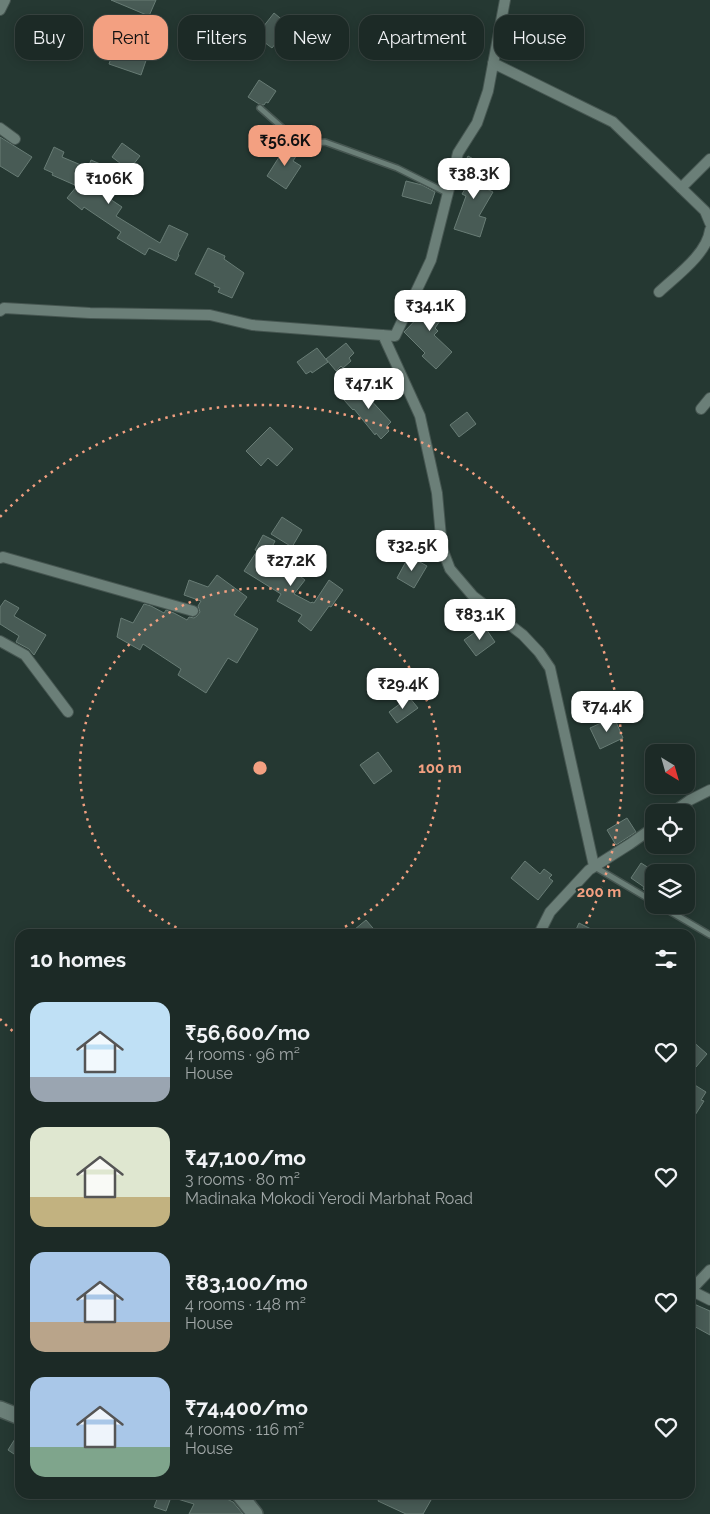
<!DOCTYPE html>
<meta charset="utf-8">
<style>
body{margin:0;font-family:Raleway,sans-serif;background:#25322e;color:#f1f3f6;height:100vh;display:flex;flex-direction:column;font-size:19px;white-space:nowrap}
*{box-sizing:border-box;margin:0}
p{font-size:16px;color:#a0a7a7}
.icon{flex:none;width:28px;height:28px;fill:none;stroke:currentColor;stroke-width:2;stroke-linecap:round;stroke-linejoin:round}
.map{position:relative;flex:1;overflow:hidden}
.sheet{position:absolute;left:15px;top:929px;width:680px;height:570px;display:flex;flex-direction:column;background:#1c2a26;border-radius:15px;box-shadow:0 2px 12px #0003,0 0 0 1px #3a4643}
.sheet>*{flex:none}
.guide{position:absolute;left:15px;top:15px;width:680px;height:45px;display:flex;gap:10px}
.needle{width:32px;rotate:143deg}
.buttons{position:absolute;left:645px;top:744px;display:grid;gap:10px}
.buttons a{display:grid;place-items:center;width:50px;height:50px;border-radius:10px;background:#1c2a26;box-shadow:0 2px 12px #0003,0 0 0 1px #3a4643;font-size:25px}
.price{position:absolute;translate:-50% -42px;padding:0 11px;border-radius:10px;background:#fff;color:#222;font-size:16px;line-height:32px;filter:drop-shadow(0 1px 2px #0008)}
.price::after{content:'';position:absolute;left:50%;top:30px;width:15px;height:11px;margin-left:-8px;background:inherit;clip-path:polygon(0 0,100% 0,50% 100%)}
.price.current{background:#f3a081;color:#111}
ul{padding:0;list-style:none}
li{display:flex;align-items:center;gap:15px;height:125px;padding:0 15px}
li span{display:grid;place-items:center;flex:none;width:140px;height:100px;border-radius:15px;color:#555}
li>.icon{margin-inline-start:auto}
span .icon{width:60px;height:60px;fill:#fffc;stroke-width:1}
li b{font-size:21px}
h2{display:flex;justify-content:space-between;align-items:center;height:60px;padding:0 15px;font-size:21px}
.pill{padding:0 18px;border-radius:15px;background:#1c2a26;box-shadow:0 2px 12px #0003,0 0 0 1px #3a4643;font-size:18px;line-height:45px}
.pill.current{background:#f3a081;color:#111}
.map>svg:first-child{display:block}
</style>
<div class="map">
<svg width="710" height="1514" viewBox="0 0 710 1514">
<rect width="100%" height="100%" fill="#253832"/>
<path fill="#485b55" stroke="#687c75" d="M 111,0 L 156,0 L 149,16 Z
M 274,13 L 285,22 L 282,25 L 287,29 L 272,48 L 256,36 Z
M 148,23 L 165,29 L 159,49 L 151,46 L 141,75 L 109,64 L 115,47 L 138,55 Z
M 259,80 L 276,91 L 268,103 L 266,102 L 264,105 L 259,104 L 248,97 Z
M 0,137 L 32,157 L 18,177 L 0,166 Z
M 122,143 L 140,156 L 129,170 L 112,157 Z
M 288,143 L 300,150 L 293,161 L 301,166 L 286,189 L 267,176 Z
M 54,147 L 64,152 L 62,157 L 88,168 L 91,160 L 112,169 L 101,193 L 122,207 L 116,216 L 160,243 L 169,225 L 188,234 L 178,254 L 179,255 L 176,261 L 149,248 L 145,255 L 117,238 L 121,232 L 84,207 L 82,210 L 67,198 L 77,186 L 52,175 L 53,173 L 44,169 Z
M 468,156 L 477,161 L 475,163 L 489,171 L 481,186 L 493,192 L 479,216 L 486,218 L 480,237 L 454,229 L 466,196 L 462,194 L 472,177 L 461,171 Z
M 406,181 L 422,185 L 435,192 L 431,204 L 402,196 Z
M 208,248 L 225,256 L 224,259 L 244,273 L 232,298 L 218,292 L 220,288 L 214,286 L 215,284 L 195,274 Z
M 433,295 L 450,307 L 435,328 L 438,331 L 434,335 L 452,352 L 436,369 L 422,356 L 425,353 L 404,332 L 424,311 L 422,310 Z
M 346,343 L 354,353 L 349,358 L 351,361 L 343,368 L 341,366 L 336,371 L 326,359 Z
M 317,348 L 328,362 L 312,373 L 311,371 L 306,374 L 297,362 Z
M 365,382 L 374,393 L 368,397 L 391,422 L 386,427 L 389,431 L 381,439 L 376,433 L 375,435 L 354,409 L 353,410 L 344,400 Z
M 467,412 L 476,424 L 459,437 L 450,425 Z
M 270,427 L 293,449 L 277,466 L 268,458 L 261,466 L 246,451 Z
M 282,517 L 302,530 L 292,547 L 271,534 Z
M 263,535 L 275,541 L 264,563 L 287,577 L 292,570 L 305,580 L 294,594 L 311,603 L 312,602 L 314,603 L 329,580 L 343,590 L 331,607 L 329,606 L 311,631 L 298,621 L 302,615 L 277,601 L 281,594 L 244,571 L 257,551 L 255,550 Z
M 409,556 L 427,566 L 414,588 L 397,578 Z
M 217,575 L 247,597 L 234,615 L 258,629 L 237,663 L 228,658 L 206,693 L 178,675 L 181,669 L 143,644 L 140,650 L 117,637 L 121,618 L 133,623 L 144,604 L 151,606 L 164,613 L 166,610 L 174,613 L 187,620 L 189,617 L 194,618 L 197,616 L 200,612 L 198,606 L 201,601 L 184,595 L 189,580 L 208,587 Z
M 5,600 L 19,608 L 14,616 L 46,635 L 34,655 L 29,649 L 16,642 L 19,636 L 0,624 L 0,607 Z
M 484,626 L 495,642 L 476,656 L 464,640 Z
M 409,697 L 418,708 L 397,723 L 389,712 Z
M 614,717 L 623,738 L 600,749 L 590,728 Z
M 378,752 L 392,771 L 374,784 L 360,765 Z
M 627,818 L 636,832 L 616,845 L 607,830 Z
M 525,861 L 540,874 L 544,869 L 552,875 L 549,878 L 553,881 L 538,900 L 511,878 Z
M 641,863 L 649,868 L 648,870 L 654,873 L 654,897 L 643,889 L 644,887 L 631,878 Z
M 366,920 L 378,934 L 349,934 Z
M 579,923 L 601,934 L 574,934 Z
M 690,1039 L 707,1054 L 690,1074 Z
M 690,1082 L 706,1092 L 701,1100 L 704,1101 L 690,1123 Z
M 694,1304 L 710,1311 L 710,1335 L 690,1324 L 690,1311 Z
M 20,1431 L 20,1458 L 8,1450 Z
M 159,1494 L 222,1494 L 221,1496 L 233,1502 L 243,1514 L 189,1514 L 194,1504 L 171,1497 L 166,1511 L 154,1507 Z
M 381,1494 L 420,1494 L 431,1500 L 423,1514 L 406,1514 L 378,1501 Z"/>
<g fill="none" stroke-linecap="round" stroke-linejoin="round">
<g stroke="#465651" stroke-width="8">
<path id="lane" d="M 260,108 L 286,131 L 307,144 L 325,142 L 397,168 L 447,193
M 595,867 L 654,902
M 659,905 L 710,935"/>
</g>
<g stroke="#465651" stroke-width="12">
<path id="street" d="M 0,10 L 5,0
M 493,63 L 613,122 L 705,211 L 710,223
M 0,128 L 15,139
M 681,188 L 710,159
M 659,292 C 676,276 707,254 710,230
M 0,311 L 4,308 L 90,313 L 210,315 L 252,325 L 395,336 L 431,260 L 458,153 L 477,123 L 488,91 L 505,0
M 383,335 L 420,416 L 437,493 L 442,548 L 450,569 L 473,596 L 523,635 L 539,652 L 550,668 L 594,866
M 701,409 L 710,398
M 0,558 L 3,557 L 193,611
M 0,641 L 25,655 L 68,712
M 673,812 L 690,800 L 710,790
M 539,934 L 550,912 L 589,870 L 630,844 L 654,827
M 690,1290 L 710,1300
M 690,1291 L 710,1270"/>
</g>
<g stroke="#465651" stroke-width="18">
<path id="secondary" d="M 0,1409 L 20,1417
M 239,1494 L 255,1514"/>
</g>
<use href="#lane" stroke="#6b7f78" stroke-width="5"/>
<use href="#street" stroke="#6b7f78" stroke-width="10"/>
<use href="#secondary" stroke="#6b7f78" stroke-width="15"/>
</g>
<g fill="none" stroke="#f3a081" stroke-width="2.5" stroke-dasharray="2.5 5">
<path d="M190 934A180 180 0 1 1 330 934"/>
<path d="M18 1036A361 361 0 0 1 0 1019M0 517A361 361 0 0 1 582 932"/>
</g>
<circle cx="260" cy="768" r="8" fill="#f3a081" stroke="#253832" stroke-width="2.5"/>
<g font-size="15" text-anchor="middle" font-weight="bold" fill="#f3a081" stroke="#253832" stroke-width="4" stroke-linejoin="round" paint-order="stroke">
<text x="440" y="773">100 m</text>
<text x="599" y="897">200 m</text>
</g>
</svg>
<div class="buttons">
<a><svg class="needle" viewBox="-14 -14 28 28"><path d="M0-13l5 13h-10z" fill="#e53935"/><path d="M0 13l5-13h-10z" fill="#a0a7a7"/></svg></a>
<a><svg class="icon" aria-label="locate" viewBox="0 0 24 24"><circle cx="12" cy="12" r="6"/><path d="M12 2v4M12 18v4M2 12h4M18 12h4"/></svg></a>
<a><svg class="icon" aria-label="layers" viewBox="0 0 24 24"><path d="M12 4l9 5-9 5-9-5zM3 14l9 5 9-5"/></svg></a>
</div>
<b class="price current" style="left:285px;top:167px">₹56.6K</b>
<b class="price" style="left:474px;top:200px">₹38.3K</b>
<b class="price" style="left:109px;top:205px">₹106K</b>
<b class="price" style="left:430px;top:332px">₹34.1K</b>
<b class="price" style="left:369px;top:410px">₹47.1K</b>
<b class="price" style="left:412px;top:572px">₹32.5K</b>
<b class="price" style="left:291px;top:587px">₹27.2K</b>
<b class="price" style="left:480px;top:641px">₹83.1K</b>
<b class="price" style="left:403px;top:710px">₹29.4K</b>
<b class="price" style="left:607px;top:733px">₹74.4K</b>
<div class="guide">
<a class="pill">Buy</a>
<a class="pill current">Rent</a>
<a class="pill">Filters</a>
<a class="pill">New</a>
<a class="pill">Apartment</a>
<a class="pill">House</a>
</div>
<section class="sheet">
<h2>10 homes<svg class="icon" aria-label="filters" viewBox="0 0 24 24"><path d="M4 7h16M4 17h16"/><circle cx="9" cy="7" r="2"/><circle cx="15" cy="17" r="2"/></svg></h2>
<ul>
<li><span style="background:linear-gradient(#bfe0f5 75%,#9aa5b1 0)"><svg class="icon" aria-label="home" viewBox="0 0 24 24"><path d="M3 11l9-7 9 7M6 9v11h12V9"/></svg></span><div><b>₹56,600/mo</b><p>4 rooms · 96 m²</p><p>House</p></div><svg class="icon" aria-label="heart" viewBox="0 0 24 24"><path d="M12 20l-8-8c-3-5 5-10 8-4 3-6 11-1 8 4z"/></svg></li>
<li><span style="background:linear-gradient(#dfe7d0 70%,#c2b280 0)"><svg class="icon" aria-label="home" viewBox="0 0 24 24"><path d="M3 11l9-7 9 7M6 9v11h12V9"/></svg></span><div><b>₹47,100/mo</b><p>3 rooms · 80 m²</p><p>Madinaka Mokodi Yerodi Marbhat Road</p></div><svg class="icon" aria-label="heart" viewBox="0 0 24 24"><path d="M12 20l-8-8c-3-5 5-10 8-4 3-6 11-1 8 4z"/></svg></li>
<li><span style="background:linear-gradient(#a9c7e8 70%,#b9a48a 0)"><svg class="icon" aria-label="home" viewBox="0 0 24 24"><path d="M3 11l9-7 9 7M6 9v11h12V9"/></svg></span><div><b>₹83,100/mo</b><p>4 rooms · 148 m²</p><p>House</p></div><svg class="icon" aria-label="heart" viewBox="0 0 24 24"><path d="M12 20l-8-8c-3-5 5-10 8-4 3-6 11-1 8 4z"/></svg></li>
<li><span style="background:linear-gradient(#a9c7e8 70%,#7fa58c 0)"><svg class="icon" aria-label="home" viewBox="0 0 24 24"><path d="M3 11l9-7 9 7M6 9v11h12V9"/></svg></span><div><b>₹74,400/mo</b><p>4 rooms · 116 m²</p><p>House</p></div><svg class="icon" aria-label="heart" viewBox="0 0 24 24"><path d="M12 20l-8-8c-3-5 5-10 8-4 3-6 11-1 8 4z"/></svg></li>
</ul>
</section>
</div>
